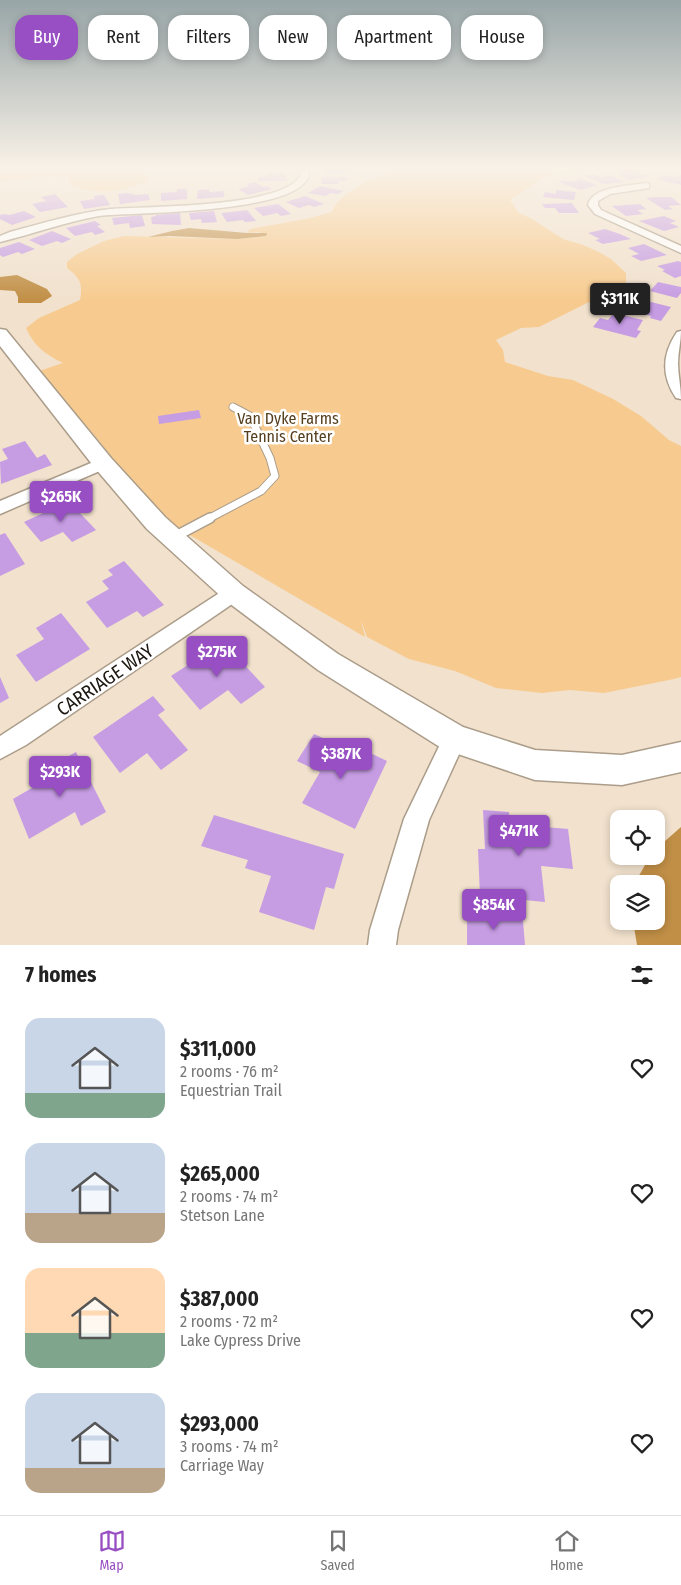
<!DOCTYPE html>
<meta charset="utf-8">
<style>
body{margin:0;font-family:"Fira Sans Condensed",sans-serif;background:#f2f2f2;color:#222;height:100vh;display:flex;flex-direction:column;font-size:19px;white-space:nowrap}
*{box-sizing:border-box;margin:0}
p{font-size:16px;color:#767676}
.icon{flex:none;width:28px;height:28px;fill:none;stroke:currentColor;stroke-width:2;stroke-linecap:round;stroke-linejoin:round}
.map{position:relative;height:945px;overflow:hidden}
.drawer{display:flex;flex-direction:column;background:#fff;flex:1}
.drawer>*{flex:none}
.top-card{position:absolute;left:15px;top:15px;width:651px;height:45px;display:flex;gap:10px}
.fabs{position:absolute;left:610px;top:810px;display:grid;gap:10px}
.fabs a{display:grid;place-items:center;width:55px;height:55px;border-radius:10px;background:#fff;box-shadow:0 2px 8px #0003;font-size:25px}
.price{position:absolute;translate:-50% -42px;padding:0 11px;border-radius:5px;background:#974fc3;color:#fff;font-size:16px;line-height:32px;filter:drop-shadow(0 1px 2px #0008)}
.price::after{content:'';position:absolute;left:50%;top:30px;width:15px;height:11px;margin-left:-8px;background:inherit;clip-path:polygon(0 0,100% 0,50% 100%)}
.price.selected{background:#222;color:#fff}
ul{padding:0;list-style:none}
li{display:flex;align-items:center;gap:15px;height:125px;padding:0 25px}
li span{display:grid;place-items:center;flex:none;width:140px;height:100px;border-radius:15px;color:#555}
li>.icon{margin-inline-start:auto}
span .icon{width:60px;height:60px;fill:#fffc;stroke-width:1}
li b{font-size:21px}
h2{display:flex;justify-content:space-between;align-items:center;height:60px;padding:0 25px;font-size:21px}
.pill{padding:0 18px;border-radius:15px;background:#fff;box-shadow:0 2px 8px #0003;font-size:18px;line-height:45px}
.pill.selected{background:#974fc3;color:#fff}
.tab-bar{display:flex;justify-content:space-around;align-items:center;height:70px;border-top:1px solid #e0e0e0;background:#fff;font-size:14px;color:#767676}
.tab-bar a{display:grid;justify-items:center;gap:2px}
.tab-bar .selected{color:#974fc3}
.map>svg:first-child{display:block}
</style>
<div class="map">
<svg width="681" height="945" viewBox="0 0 681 945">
<rect width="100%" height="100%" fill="#f1e1cd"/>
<path fill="#f7cb8f" d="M 0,168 L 141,168 L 146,175 L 152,178 C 129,192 96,196 71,185 L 69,179 L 56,176 L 0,181 Z
M 392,168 L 599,168 L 544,177 L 510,200 L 519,213 L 532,219 L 563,239 L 583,245 L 599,252 L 611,259 L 626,273 L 626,283 L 604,299 L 587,303 L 539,327 L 521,328 L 496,340 L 503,350 L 505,362 L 548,376 L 573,380 L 613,399 L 641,416 L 669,440 L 681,446 L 681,677 L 674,679 L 604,693 L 570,690 L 542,693 L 496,688 L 455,671 L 409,659 L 367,637 L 361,620 L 365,637 L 157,516 L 95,436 L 39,371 L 63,363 C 46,355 33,345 26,328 L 39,318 L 80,300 C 83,283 80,278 67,268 L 67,262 L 77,254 L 104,241 L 124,236 L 237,239 L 266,236 L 258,232 L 247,233 L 250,229 L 306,219 L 332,212 C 335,201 353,189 364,183 C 374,177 383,178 392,168 Z"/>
<path fill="#c18f46" d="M 189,228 L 247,233 L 267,233 L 266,236 L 237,239 L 170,236 L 148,237 L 172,231 Z
M 17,275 L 47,289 L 52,296 L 41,303 L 18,303 L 18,297 L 15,291 L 0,290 L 0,277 Z
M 681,827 L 681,945 L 637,945 L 633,921 L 656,921 L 656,884 L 636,884 L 636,881 L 650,856 L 656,856 L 656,849 Z"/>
<path fill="#c69ce3" d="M 324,168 L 347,168 L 347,170 L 343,170 L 345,173 L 326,174 Z
M 631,169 L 642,174 L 650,176 L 629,180 L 619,175 L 624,174 L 618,171 Z
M 267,173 L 285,173 L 286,181 L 258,181 L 259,177 L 266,177 Z
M 594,174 L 601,177 L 610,175 L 624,182 L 604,184 L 585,176 Z
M 665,175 L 675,177 L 681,175 L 681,185 L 657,179 Z
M 322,177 L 347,177 L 346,181 L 338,181 L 338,184 L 321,184 Z
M 581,179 L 597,185 L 581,190 L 558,182 L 564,180 L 570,182 Z
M 255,182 L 263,187 L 267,186 L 272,189 L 248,195 L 238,189 L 250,186 L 246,184 Z
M 320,186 L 344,191 L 338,194 L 331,193 L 325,196 L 308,193 Z
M 177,189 L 187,189 L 187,199 L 161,201 L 161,193 L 177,192 Z
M 209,189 L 209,192 L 224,191 L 224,197 L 197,199 L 198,190 Z
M 556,190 L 576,192 L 574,200 L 543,197 L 545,192 L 555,194 Z
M 126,193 L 134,194 L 134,195 L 148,194 L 150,200 L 120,204 L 118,194 Z
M 55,194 L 68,207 L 40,212 L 32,204 L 46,201 L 41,197 Z
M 104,195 L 110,205 L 84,209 L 80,201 L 95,199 L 94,196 Z
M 305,196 L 324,204 L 314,207 L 309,205 L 299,208 L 286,202 Z
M 658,197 L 671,197 L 681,205 L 668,206 L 673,209 L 665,210 L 646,198 Z
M 572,203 L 579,213 L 559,213 L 555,208 L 545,208 L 542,204 Z
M 278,204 L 291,214 L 281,216 L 277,213 L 263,216 L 254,208 Z
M 640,204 L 646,209 L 637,210 L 643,214 L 626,216 L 612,206 Z
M 247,210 L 256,221 L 245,222 L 243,220 L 227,222 L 221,213 Z
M 24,211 L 36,217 L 12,225 L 0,219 L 0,215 L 5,214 L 9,215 Z
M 214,211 L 217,222 L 202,223 L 201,219 L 191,220 L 189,213 Z
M 180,213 L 181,225 L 152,224 L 151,217 L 156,216 L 156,215 Z
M 142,215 L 145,226 L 130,228 L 129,223 L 114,225 L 112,218 Z
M 664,216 L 676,221 L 670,223 L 679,227 L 664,231 L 639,221 Z
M 95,221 L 101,225 L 97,226 L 105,232 L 95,235 L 92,232 L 75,236 L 66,228 Z
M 605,229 L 620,234 L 631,239 L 603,244 L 595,240 L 600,239 L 588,233 Z
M 52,231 L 71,239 L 62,243 L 57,241 L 42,246 L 29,240 Z
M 19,242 L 35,249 L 22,254 L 18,252 L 3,257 L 0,255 L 0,248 Z
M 644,244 L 667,255 L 641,261 L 631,256 L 639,254 L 628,248 Z
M 678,261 L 681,262 L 681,276 L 675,278 L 662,271 L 665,270 L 657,266 Z
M 658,282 L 681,287 L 681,293 L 677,298 L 650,291 Z
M 616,299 L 643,306 L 647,301 L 671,307 L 661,321 L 650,318 L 651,316 L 610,305 Z
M 614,313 L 643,320 L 637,330 L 641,331 L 636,338 L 593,327 L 600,318 L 608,320 Z
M 199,410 L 201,418 L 159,424 L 158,416 Z
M 25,441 L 37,458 L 45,454 L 52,465 L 1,484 L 0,462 L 8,459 L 2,449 Z
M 75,498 L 84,507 L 77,510 L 96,530 L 72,542 L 63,532 L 41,542 L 24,522 Z
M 5,533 L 25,564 L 0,576 L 0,535 Z
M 124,561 L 164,605 L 143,617 L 137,611 L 107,628 L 86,602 L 109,589 L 102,581 L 113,575 L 108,570 Z
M 61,613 L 90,649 L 36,682 L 16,655 L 44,639 L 36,628 Z
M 223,642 L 265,687 L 241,704 L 228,690 L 200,710 L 171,676 Z
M 0,677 L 9,698 L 0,703 Z
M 153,696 L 165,710 L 158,715 L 188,750 L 161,770 L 147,753 L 120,773 L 93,737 Z
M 314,734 L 365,757 L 368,752 L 387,761 L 355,829 L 302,803 L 320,772 L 297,761 Z
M 76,752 L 106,812 L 81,826 L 75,812 L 29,839 L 13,799 L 49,778 L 45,769 Z
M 483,810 L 509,812 L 510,824 L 568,829 L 573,869 L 541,866 L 545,902 L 480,896 L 478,849 L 485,849 Z
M 214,815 L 344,854 L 334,889 L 326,887 L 314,930 L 259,912 L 271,876 L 245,868 L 248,860 L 201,846 Z
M 467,914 L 523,921 L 525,945 L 467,945 Z"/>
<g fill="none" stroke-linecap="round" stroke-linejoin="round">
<g stroke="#ab9d8a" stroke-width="9">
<path id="lane-far1" d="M 208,519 L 261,491 L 275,476 L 270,458 L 250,416 L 233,407"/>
</g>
<g stroke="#ab9d8a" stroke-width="12">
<path id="lane" d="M 174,537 L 210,518"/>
</g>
<g stroke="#ab9d8a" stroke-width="3">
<path id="street" d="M 301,168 L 309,168 C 318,215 131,212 99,216 C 65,222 33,234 0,242 L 0,236 L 10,232 C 43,223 76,213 110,209 C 139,206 307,209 301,168 Z
M 646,183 L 649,184 L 649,188 L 610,194 L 598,201 L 598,205 L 601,210 L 681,246 L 681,253 L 595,214 L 588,205 C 592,186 630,186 646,183 Z
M 681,331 C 681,342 678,352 678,363 C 678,375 681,387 681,399 L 676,398 C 661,376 662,354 677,332 Z
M 103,458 L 109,459 L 111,463 L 109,467 L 0,514 L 0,501 Z
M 234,586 L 241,588 L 244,593 L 241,598 L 26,745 L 0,759 L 0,736 L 227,588 Z
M 454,729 L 462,732 L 466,739 L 429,820 L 398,930 L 396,945 L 368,945 L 370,930 L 404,819 L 446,732 Z"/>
</g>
<g stroke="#ab9d8a" stroke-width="3">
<path id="secondary" d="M 0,329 L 6,330 L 111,458 L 165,517 L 243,586 L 338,654 L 463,727 L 535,750 L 622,755 L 681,742 L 681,772 L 622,785 L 535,780 L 443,749 L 318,670 L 225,600 L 147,529 L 95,468 L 0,346 Z"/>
</g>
<use href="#lane-far1" stroke="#fff" stroke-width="7"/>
<use href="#lane" stroke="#fff" stroke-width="9"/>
<use href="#street" fill="#fff" fill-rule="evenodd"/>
<use href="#secondary" fill="#fff" fill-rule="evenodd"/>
</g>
<linearGradient id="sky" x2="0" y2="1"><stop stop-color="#98a5a7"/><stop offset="0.56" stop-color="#f9f2e8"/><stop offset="1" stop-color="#f9f2e8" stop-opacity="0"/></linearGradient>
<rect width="681" height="301" fill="url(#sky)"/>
<g text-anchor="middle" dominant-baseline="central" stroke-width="5" stroke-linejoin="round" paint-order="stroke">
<g font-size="16" fill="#553f1f" stroke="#fff">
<text x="288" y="418">Van Dyke Farms<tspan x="288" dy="18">Tennis Center</tspan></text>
</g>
<g font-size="19" fill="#1c1710" stroke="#fff">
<text transform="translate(105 680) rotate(-34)">CARRIAGE WAY</text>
</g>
</g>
</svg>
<div class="fabs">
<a><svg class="icon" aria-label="locate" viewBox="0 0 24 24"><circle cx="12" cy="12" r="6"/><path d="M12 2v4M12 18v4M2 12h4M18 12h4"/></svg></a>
<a><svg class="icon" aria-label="layers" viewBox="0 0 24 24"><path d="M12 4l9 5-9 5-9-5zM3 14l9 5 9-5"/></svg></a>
</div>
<b class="price selected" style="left:620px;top:325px">$311K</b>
<b class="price" style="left:61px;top:523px">$265K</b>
<b class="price" style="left:217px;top:678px">$275K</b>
<b class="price" style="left:341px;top:780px">$387K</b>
<b class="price" style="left:60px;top:798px">$293K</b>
<b class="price" style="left:519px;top:857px">$471K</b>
<b class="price" style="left:494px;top:931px">$854K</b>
<div class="top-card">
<a class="pill selected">Buy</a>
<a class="pill">Rent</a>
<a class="pill">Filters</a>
<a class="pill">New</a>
<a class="pill">Apartment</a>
<a class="pill">House</a>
</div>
</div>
<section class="drawer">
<h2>7 homes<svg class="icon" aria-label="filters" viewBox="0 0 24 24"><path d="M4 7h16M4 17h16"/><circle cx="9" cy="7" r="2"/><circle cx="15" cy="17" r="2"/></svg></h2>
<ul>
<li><span style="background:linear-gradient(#c9d6e8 75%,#7fa58c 0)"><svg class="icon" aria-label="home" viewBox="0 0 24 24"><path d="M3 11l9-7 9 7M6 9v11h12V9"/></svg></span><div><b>$311,000</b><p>2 rooms · 76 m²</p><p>Equestrian Trail</p></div><svg class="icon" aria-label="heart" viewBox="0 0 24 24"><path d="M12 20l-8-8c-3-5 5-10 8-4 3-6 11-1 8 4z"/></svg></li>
<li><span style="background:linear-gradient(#c9d6e8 70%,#b9a48a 0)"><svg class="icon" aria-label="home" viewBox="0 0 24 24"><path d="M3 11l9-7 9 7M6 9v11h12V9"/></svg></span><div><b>$265,000</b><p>2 rooms · 74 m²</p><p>Stetson Lane</p></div><svg class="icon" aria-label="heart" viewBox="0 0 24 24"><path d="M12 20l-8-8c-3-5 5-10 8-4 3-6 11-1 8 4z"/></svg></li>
<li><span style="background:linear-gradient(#ffd9b3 65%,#7fa58c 0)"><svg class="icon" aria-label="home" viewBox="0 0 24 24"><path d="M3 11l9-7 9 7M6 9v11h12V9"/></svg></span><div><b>$387,000</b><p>2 rooms · 72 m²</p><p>Lake Cypress Drive</p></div><svg class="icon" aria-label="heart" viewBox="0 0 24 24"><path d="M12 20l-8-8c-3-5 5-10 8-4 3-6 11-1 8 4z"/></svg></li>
<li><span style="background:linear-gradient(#c9d6e8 75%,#b9a48a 0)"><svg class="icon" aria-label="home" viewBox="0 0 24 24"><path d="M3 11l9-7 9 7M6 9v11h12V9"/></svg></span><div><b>$293,000</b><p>3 rooms · 74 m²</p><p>Carriage Way</p></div><svg class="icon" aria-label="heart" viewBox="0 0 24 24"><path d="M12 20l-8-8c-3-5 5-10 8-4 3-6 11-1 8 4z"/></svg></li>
</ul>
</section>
<nav class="tab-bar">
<a class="selected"><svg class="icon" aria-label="map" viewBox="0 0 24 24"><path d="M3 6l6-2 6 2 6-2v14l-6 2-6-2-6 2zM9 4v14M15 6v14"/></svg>Map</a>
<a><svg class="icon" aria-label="saved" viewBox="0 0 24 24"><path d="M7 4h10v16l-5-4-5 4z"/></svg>Saved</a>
<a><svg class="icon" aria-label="home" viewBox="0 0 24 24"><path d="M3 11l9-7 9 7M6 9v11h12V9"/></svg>Home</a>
</nav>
